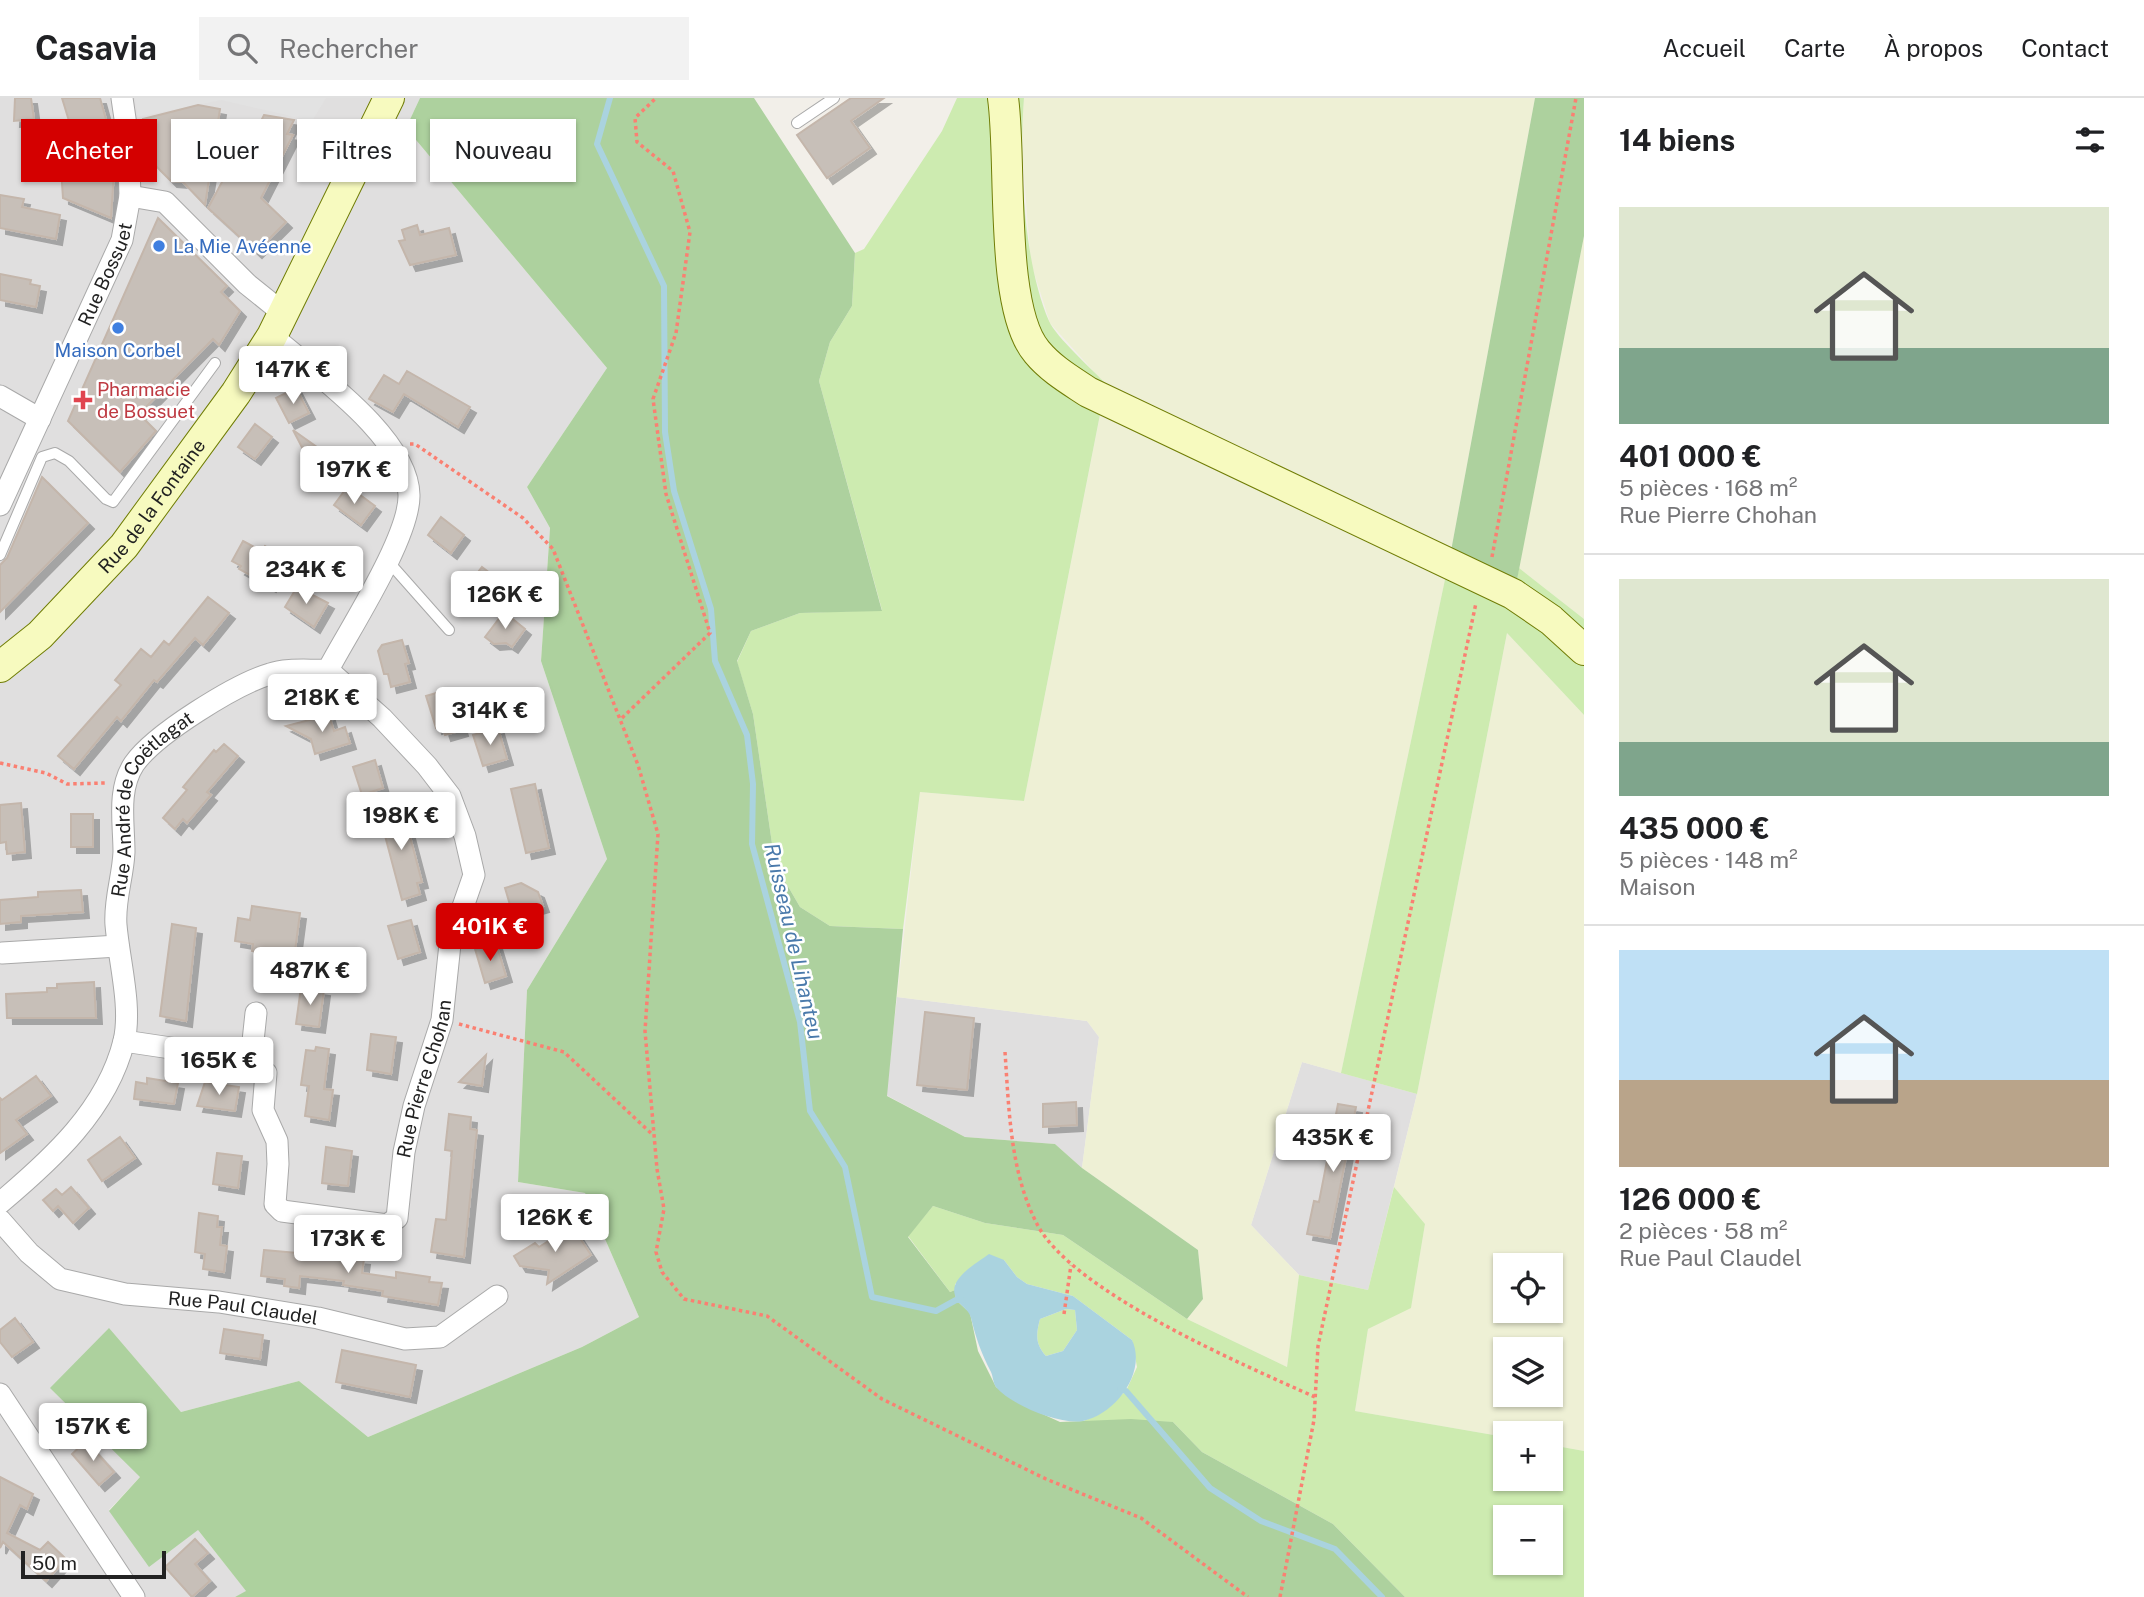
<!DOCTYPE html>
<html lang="fr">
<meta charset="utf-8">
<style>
body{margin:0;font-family:"Public Sans",sans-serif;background:#f2f2f2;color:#202124;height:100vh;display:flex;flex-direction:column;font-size:26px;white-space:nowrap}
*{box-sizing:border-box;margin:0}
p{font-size:23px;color:#757577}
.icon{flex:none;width:38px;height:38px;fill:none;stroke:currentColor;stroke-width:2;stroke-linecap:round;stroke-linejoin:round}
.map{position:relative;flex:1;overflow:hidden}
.drawer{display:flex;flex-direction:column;background:#fff;width:560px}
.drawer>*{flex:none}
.top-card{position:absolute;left:21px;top:21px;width:665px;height:63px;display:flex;gap:14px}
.fabs{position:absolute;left:1493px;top:1155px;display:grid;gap:14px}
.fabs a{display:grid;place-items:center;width:70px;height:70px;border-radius:0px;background:#fff;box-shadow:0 2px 5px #0004;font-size:35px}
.scale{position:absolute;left:21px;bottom:18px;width:145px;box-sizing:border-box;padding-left:7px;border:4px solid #222;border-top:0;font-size:19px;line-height:24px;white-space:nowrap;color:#222;-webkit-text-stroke:5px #fff;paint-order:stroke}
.price{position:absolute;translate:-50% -60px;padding:0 16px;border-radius:7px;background:#fff;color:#222;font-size:23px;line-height:46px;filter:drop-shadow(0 2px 4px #0008)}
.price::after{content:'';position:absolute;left:50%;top:42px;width:21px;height:16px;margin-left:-10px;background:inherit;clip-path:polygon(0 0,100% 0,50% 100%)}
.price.active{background:#d40000;color:#fff}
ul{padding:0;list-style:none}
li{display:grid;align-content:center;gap:14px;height:371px;padding:0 35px}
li+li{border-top:2px solid #e0e0e0}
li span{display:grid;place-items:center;height:217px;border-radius:0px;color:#555}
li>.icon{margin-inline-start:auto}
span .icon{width:126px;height:126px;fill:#fffc;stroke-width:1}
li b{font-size:30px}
h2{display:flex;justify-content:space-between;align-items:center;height:84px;padding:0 35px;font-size:30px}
.tag{padding:0 24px;border-radius:0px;background:#fff;box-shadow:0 2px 5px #0004;font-size:24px;line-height:63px}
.tag.active{background:#d40000;color:#fff}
header{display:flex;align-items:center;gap:42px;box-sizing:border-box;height:98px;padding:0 35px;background:#fff;border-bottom:2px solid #e0e0e0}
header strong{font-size:33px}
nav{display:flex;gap:38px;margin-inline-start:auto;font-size:24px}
.search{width:490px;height:63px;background:#f2f2f2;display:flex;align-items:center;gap:18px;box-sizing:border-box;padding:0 24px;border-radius:0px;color:#757577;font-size:26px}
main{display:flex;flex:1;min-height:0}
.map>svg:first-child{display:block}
</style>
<header>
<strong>Casavia</strong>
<div class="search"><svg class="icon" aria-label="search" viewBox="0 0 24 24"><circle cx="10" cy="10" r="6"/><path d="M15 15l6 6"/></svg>Rechercher</div>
<nav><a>Accueil</a><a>Carte</a><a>À propos</a><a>Contact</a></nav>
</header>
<main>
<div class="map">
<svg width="1584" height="1499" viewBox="0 0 1584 1499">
<defs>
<filter id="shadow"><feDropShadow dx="6" dy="6" stdDeviation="0" flood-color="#0004"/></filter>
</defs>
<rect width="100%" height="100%" fill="#f2efe9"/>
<path fill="#e0dfdf" d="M 0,0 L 420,0 L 406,30 L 607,270 L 527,389 L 550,430 L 541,563 L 607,761 L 527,892 L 518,1084 L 585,1095 L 639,1219 L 582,1249 L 368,1339 L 299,1283 L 181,1314 L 109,1231 L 140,1379 L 109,1412 L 198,1432 L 247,1494 L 235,1499 L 0,1499 Z
M 897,899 L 1087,923 L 1099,939 L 1082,1070 L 1055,1046 L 965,1039 L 886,997 Z
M 1302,964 L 1417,996 L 1368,1192 L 1299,1177 L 1251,1127 Z"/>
<path fill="#eef0d5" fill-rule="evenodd" d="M 1024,0 L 1535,0 L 1451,453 L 1341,975 L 1302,964 L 1251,1127 L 1299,1177 L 1287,1269 L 1187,1221 L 1203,1201 L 1198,1152 L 1082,1070 L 1099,939 L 1087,923 L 897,899 L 920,694 L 1024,703 L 1106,287 L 1050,225 L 1031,165 L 1021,41 Z
M 1584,138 L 1584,521 L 1519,470 Z
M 1507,535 L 1584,617 L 1584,1353 L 1551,1347 L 1550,1335 L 1505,1335 L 1505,1339 L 1355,1313 L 1368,1231 L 1411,1209 L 1425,1126 L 1394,1089 L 1417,996 ZM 1505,1167 L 1550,1167 L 1550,1213 L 1505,1213 ZM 1505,1251 L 1550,1251 L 1550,1297 L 1505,1297 Z"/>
<path fill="#cdebb0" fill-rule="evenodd" d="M 957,0 L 1024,0 C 1019,64 1023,163 1049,223 C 1056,239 1093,272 1106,286 L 1024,703 L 920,694 L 903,831 L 830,828 L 800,809 L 775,766 L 753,616 L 737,564 L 751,533 L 800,515 L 882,512 L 819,283 L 830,244 L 852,208 L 855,155 L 864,151 L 942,33 Z
M 1451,453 L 1516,486 L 1519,470 L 1584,521 L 1584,617 L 1507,535 L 1417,996 L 1341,975 Z
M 1394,1089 L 1425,1126 L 1411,1210 L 1368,1231 L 1355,1313 L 1505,1339 L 1505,1381 L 1550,1381 L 1551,1347 L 1584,1353 L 1584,1499 L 1405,1499 L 1333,1426 L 1202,1354 L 1173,1324 L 1083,1323 L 1098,1317 L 1126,1293 L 1137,1269 L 1132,1242 L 1073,1198 L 1027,1186 L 1017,1179 L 1004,1162 L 955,1186 L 955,1192 L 950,1194 L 908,1138 L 933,1108 L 985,1125 L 1063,1137 L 1187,1221 L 1287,1269 L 1299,1177 L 1368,1192 ZM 1505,1419 L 1550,1419 L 1550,1465 L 1505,1465 Z
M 1066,1211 L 1075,1212 L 1077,1232 L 1063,1253 L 1046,1258 C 1035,1246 1036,1236 1040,1221 Z"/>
<path fill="#add19e" d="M 420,0 L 754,0 L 855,155 L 852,208 L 830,244 L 819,283 L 882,513 L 800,515 L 751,533 L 737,563 L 753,616 L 775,766 L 800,809 L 830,828 L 903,831 L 887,998 L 965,1039 L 1055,1046 L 1082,1070 L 1198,1152 L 1203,1201 L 1187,1221 L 1063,1137 L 985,1125 L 933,1108 L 908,1139 L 950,1194 L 955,1192 L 956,1202 L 970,1215 L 978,1253 L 996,1289 L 1025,1308 L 1060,1324 L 1131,1321 L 1173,1324 L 1202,1354 L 1333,1426 L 1405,1499 L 235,1499 L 246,1493 L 198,1432 L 149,1469 L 109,1413 L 140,1379 L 50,1290 L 109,1230 L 181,1314 L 299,1283 L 368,1339 L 582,1249 L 639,1219 L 585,1095 L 518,1084 L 527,892 L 607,761 L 541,563 L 550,430 L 527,389 L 607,270 L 406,30 Z
M 1535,0 L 1584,0 L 1584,138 L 1516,487 L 1451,453 Z"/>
<path fill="#e2e2e2" d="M 135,0 L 326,0 L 312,23 L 221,2 L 138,19 Z"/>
<path fill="#aad3df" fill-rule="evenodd" d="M 989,1156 L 1004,1162 L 1017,1179 L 1027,1186 L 1073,1198 L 1132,1242 C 1147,1274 1116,1316 1083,1323 C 1060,1327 1011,1307 996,1289 C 993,1285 993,1278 991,1274 C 981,1255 976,1240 971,1220 C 969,1212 963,1210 958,1203 C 943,1183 976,1166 989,1156 ZM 1066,1211 L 1075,1212 L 1077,1232 L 1063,1253 L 1046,1258 C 1035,1246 1036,1236 1040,1221 Z"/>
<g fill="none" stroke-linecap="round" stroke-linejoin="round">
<path stroke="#aad3df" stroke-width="6" d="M 610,0 L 597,46 L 664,188 L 665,334 L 674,393 L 711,511 L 715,563 L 747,637 L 753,686 L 752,746 L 800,924 L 810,1013 L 845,1069 L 872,1199 L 936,1213 L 956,1202 L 963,1202
M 1120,1291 L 1126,1293 L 1210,1390 L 1261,1423 L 1335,1451 L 1382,1499"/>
</g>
<path fill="#c7bfb8" stroke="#c4b6ab" stroke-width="2" filter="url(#shadow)" d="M 15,0 L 31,0 L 34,21 L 14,23 Z
M 62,0 L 100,0 L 107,25 L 110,24 L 114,73 L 111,120 L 63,100 L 58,26 L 69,23 Z
M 851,0 L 884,0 L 851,23 L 870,50 L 827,80 L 797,37 Z
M 198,7 L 220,11 L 205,107 L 183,84 L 171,83 L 154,66 L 143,21 Z
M 264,17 L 294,22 L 287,36 L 293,37 L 261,100 L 286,124 L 256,154 L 208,110 L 251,30 L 257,31 Z
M 0,97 L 24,101 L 22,109 L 60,117 L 56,141 L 0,130 Z
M 158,120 L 227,188 L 221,194 L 240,213 L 219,247 L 213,241 L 139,316 L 156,333 L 120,374 L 68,323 Z
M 417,127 L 420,137 L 449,130 L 456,157 L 410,167 L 399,143 L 405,142 L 402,132 Z
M 0,176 L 31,182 L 30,186 L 40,188 L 36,209 L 0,202 Z
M 407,273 L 470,309 L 458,329 L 404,296 L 393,314 L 369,301 L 384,277 L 399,286 Z
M 296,290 L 309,315 L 289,325 L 276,300 Z
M 255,326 L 272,339 L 255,361 L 238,349 Z
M 293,332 L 324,354 L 327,350 L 344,361 L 326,386 L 318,380 Z
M 42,379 L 88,425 L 0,514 L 0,467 L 7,460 Z
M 348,388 L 375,408 L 361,427 L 334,407 Z
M 441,419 L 464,437 L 451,455 L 428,437 Z
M 243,443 L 262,453 L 265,448 L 286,460 L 270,488 L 239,471 L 241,468 L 232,463 Z
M 482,469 L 503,485 L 490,503 L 469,486 Z
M 297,489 L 328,505 L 314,529 L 285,509 Z
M 208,499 L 229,515 L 203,547 L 195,540 L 157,584 L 154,582 L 121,623 L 117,619 L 74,671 L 58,658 L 121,587 L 115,582 L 141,551 L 151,559 L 164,543 L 169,547 Z
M 504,514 L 525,531 L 512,549 L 506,545 L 494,546 L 485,539 Z
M 402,542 L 409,565 L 405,566 L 410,584 L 391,589 L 388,576 L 384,576 L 378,553 L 382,547 Z
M 450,591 L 462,632 L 445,637 L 442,628 L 436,630 L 426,598 Z
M 329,617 L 334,633 L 345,629 L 350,645 L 315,656 L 311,641 L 286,628 Z
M 498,630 L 507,661 L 483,668 L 473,637 Z
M 224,646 L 238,658 L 207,694 L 211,697 L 187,725 L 183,721 L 175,731 L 163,720 L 187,692 L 183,689 L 214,652 L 216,654 Z
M 375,662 L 383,690 L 362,697 L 353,669 Z
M 535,686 L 549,750 L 526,755 L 511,691 Z
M 21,705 L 25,754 L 7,756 L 6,744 L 0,745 L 0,707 Z
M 402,708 L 422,784 L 417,785 L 420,796 L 402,802 L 379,715 Z
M 71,716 L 93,716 L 93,749 L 71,749 Z
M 521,785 L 538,794 L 543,808 L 513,817 L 505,790 Z
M 81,792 L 83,814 L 21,818 L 21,824 L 0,826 L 0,802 L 38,799 L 38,794 Z
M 252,808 L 300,815 L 295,853 L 278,851 L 277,857 L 252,853 L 253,846 L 235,843 L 238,820 L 250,822 Z
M 411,822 L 420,854 L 398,861 L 388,828 Z
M 172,826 L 196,830 L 186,923 L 160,918 Z
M 496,845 L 506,878 L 485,885 L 475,851 Z
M 94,884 L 96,920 L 7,920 L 6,896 L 47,894 L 47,890 L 57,890 L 57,886 Z
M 301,889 L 324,892 L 319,929 L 296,926 Z
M 925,914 L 974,920 L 967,992 L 917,987 Z
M 371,936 L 396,939 L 391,976 L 367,972 Z
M 316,949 L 329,951 L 324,991 L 333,992 L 329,1022 L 305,1018 L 309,988 L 301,987 L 306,952 L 315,953 Z
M 486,957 L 482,988 L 459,984 Z
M 36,978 L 51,998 L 16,1022 L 27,1036 L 0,1055 L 0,1000 L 2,1002 Z
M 147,980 L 178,985 L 174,1006 L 134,1001 L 136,984 L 147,986 Z
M 205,984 L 239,989 L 235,1013 L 197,1008 Z
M 1076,1004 L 1077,1027 L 1043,1029 L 1043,1006 Z
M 1338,1006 L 1356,1009 L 1330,1140 L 1307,1136 L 1314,1103 L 1319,1104 Z
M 449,1016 L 471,1019 L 470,1031 L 477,1032 L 464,1159 L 431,1154 L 436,1121 L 446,1122 L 452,1053 L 445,1052 Z
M 120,1039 L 135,1060 L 102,1083 L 88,1062 Z
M 326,1049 L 352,1053 L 348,1088 L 322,1085 Z
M 217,1055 L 242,1058 L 238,1090 L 213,1086 Z
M 71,1089 L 89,1110 L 73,1125 L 58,1108 L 53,1113 L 43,1102 L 56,1091 L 62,1097 Z
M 199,1115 L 218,1118 L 217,1129 L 222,1129 L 220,1147 L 227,1148 L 224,1174 L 203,1171 L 205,1156 L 195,1154 Z
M 572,1128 L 591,1157 L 547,1186 L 549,1172 L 520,1168 L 514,1158 L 535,1145 L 539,1149 Z
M 264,1152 L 364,1161 L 362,1175 L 396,1180 L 396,1174 L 430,1179 L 429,1184 L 442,1185 L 438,1207 L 382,1198 L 383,1193 L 343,1187 L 344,1183 L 300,1178 L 299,1190 L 284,1188 L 285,1181 L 261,1178 Z
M 15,1220 L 33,1244 L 12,1259 L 0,1244 L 0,1232 Z
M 224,1231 L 263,1237 L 260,1261 L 220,1255 Z
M 342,1252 L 416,1267 L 410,1299 L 336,1284 Z
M 86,1343 L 114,1374 L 99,1387 L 72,1356 Z
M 0,1379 L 33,1396 L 27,1411 L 20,1407 L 7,1435 L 40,1452 L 48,1444 L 66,1461 L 46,1483 L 3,1444 L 0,1450 Z
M 195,1441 L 208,1455 L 195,1466 L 210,1483 L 192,1499 L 165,1469 Z"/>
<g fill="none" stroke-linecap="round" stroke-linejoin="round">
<g stroke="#a9a9a9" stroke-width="12">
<path id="service" d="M 797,25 L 834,0
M 0,457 L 42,359 L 55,355 L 69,363 L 106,401 L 113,404 L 215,265
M 387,462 L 449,532"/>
</g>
<g stroke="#a9a9a9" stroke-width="23">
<g id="minor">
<path d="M 130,98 L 165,104 L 247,186 L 283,215"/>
<path d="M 0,298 L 40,321"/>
<path id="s1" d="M 0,407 L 122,142 L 130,98 L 128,41 L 122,0"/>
<path d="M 2,855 L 118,848"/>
<path id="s2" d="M 256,915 L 251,962 L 266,975 L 263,1012 L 277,1043 L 278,1066 L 275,1106 L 282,1113 L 387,1127 L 397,1120 L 404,1054 L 414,1008 L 442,922 L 450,846 L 474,777 L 465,738 L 450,698 L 427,668 L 382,620 L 328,572"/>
<path d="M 124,943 L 251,962"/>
<path id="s3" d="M 0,1105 C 51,1062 107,1012 124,943 C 132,909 119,863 116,827 C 114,802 123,779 124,754 C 124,725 117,692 134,666 C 155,636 236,586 270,576 C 287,570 310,573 328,572 C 349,532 410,439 409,397 C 408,339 313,274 272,238"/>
<path id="s4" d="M 0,1122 L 29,1155 L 60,1181 L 125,1196 L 219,1204 L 318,1220 L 405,1241 L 440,1239 L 497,1198"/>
<path d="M 0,1296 L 134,1499"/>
</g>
</g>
<g stroke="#707d05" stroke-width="32">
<g id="secondary">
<path d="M 1003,0 C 1012,62 999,210 1037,254 C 1051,271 1070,282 1088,294 L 1513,496 L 1551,522 L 1584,552"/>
<path id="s5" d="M 0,569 L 40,537 L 124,448 L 236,295 L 272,238 L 389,0"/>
</g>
</g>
<path stroke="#fa8072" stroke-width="3.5" stroke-dasharray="3.5 3.5" stroke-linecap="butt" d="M 410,346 L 415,346 L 523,420 L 553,451 L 638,667 L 658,736 L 645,933 L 657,1071 L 664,1111 L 656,1154 L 662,1174 L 684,1201 L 767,1218 L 882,1301 L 1046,1381 L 1141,1420 L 1248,1499
M 1492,459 L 1576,0
M 622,620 L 710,535 L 666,396 L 653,301 L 676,235 L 690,134 L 673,73 L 637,44 L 635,20 L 656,0
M 0,665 L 46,675 L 67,686 L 106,685
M 459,926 L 564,954 L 653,1037
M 1005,954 C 1009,1011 1010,1074 1037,1126 C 1072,1194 1244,1267 1315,1299
M 1064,1216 L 1071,1167
M 1280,1499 L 1314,1322 L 1318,1248 L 1476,505"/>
<use href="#service" stroke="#fff" stroke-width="10"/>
<use href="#minor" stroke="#fff" stroke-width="21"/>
<use href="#secondary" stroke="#f7fabf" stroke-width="30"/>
</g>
<g fill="#3f7fe0" stroke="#fff" stroke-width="2.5">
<circle cx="159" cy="148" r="7"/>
<circle cx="118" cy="230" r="7"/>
</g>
<path fill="#e0444e" stroke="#fff" stroke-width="2.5" d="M79.5 291.5h7v7h7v7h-7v7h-7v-7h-7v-7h7z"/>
<g text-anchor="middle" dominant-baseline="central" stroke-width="5" stroke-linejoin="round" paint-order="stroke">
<g font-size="19" fill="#366cbe" stroke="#fff" text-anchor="start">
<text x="173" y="148">La Mie Avéenne</text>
<text x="118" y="252" text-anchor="middle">Maison Corbel</text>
</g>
<g font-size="19" fill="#222" stroke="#fff">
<text stroke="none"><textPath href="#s1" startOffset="254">Rue Bossuet</textPath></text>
<text stroke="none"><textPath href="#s5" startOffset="222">Rue de la Fontaine</textPath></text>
<text stroke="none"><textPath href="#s3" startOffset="458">Rue André de Coëtlagat</textPath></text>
<text stroke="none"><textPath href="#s2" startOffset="472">Rue Pierre Chohan</textPath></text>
<text stroke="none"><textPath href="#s4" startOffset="270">Rue Paul Claudel</textPath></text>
</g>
<g font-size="19" fill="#be3a42" stroke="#fff" text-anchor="start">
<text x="97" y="291">Pharmacie<tspan x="97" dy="22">de Bossuet</tspan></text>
</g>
<g font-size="21" font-style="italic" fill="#4a7aab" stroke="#fff">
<text transform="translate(794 843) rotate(77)">Ruisseau de Lihanteu</text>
</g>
</g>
</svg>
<div class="fabs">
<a><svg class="icon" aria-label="locate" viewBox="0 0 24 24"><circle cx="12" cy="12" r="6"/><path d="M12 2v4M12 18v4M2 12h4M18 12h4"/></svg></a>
<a><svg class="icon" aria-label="layers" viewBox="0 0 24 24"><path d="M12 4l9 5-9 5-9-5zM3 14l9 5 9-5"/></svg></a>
<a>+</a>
<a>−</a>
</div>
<div class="scale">50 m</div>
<b class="price" style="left:293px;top:308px">147K €</b>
<b class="price" style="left:354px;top:408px">197K €</b>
<b class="price" style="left:306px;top:508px">234K €</b>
<b class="price" style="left:505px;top:533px">126K €</b>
<b class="price" style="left:322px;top:636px">218K €</b>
<b class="price" style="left:490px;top:649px">314K €</b>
<b class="price" style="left:401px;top:754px">198K €</b>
<b class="price active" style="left:490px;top:865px">401K €</b>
<b class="price" style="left:310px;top:909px">487K €</b>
<b class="price" style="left:219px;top:999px">165K €</b>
<b class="price" style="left:1333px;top:1076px">435K €</b>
<b class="price" style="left:555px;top:1156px">126K €</b>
<b class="price" style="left:348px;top:1177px">173K €</b>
<b class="price" style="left:93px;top:1365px">157K €</b>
<div class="top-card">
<a class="tag active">Acheter</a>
<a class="tag">Louer</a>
<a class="tag">Filtres</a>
<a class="tag">Nouveau</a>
</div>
</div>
<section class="drawer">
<h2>14 biens<svg class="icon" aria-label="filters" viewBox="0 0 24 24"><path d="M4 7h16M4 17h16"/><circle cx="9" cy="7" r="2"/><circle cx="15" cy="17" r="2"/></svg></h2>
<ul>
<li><span style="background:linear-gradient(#dfe7d0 65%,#7fa58c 0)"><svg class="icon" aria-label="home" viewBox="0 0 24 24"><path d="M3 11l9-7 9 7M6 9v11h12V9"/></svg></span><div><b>401 000 €</b><p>5 pièces · 168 m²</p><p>Rue Pierre Chohan</p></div></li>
<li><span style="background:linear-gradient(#dfe7d0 75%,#7fa58c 0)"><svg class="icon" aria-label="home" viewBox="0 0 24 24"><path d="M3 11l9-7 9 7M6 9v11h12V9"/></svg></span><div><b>435 000 €</b><p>5 pièces · 148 m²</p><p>Maison</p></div></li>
<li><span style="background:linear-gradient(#bfe0f5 60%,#b9a48a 0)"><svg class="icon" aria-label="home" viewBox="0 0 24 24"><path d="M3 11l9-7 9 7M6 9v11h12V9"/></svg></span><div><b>126 000 €</b><p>2 pièces · 58 m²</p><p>Rue Paul Claudel</p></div></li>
</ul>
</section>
</main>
